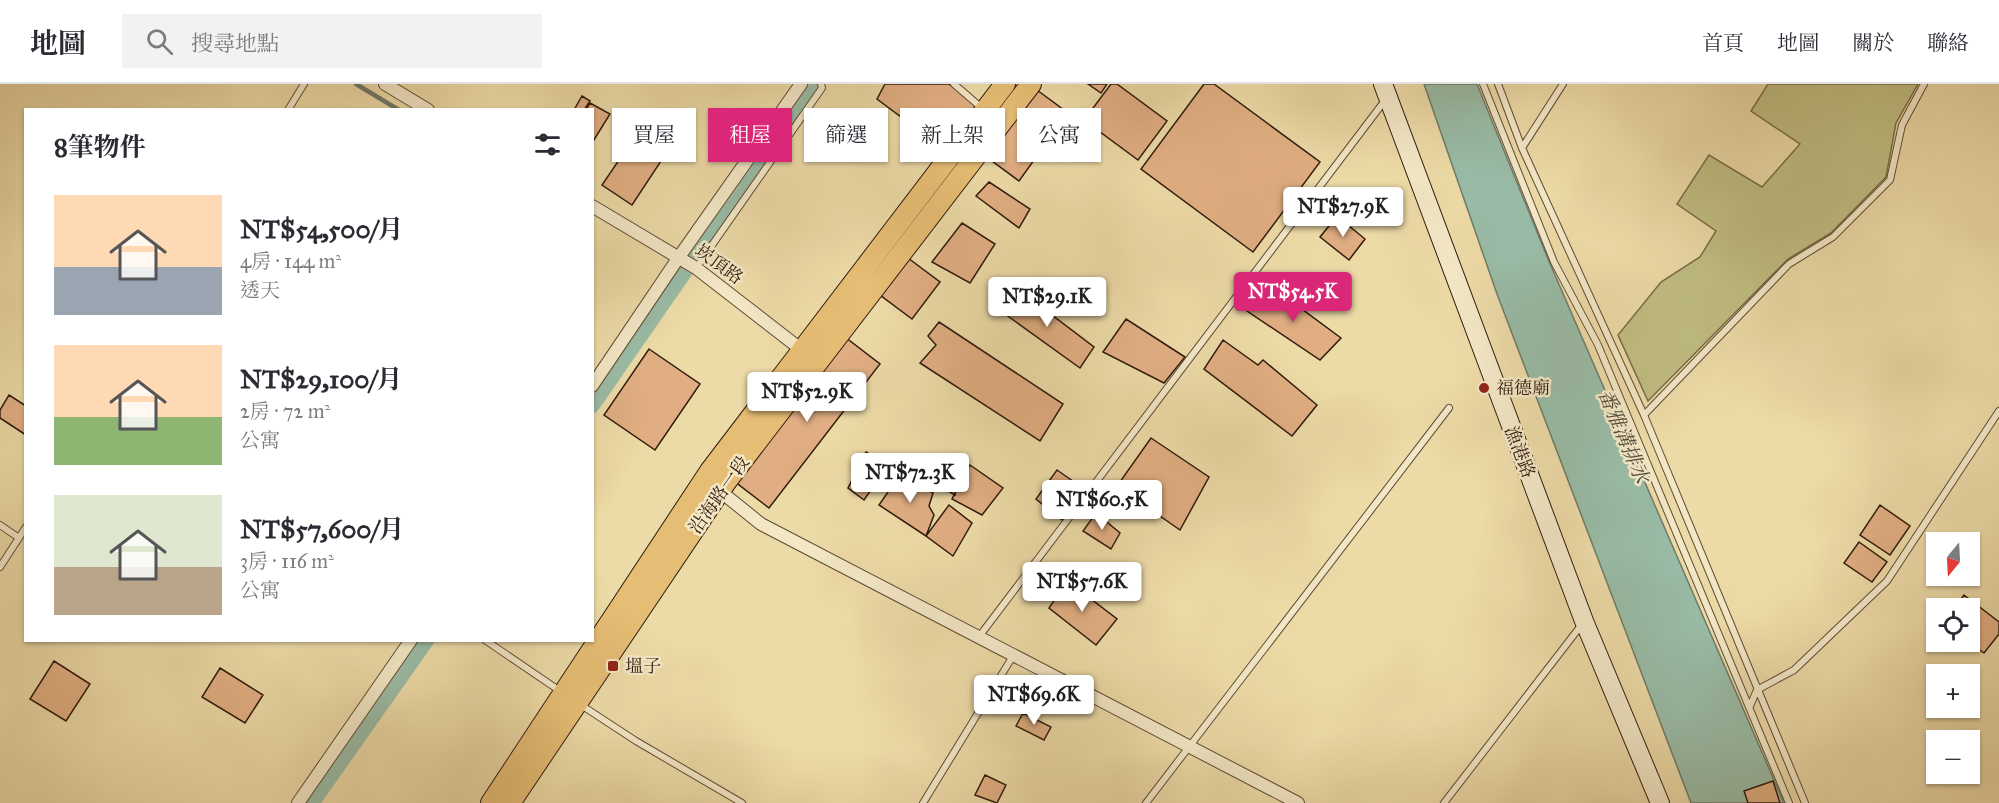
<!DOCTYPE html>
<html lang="zh-TW">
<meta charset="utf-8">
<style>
body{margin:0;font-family:"IM FELL Great Primer","Noto Serif TC",serif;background:#f2f2f3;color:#2b2b33;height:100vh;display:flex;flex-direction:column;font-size:22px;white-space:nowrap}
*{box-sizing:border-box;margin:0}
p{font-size:20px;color:#7c7c81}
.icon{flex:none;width:33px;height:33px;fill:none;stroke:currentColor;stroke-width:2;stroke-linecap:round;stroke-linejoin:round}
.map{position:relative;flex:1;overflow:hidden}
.sheet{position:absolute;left:24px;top:24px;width:570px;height:534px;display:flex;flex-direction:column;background:#fff;border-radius:0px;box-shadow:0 2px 4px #0004}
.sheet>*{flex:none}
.hud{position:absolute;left:612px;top:24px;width:570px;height:54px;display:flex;gap:12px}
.needle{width:39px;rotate:198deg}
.fabs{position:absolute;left:1926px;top:448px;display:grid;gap:12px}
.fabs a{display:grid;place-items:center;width:54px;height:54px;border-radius:0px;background:#fff;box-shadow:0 2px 4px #0004;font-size:30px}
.price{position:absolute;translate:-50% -51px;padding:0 14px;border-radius:6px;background:#fff;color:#222;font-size:20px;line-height:39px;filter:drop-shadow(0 2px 3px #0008)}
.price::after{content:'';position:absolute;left:50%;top:36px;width:18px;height:14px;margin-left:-9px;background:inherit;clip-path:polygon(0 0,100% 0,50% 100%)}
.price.on{background:#db2777;color:#fff}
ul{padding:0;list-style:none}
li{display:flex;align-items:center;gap:18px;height:150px;padding:0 30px}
li span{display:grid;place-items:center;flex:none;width:168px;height:120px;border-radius:0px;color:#555}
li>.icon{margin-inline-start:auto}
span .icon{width:72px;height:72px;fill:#fffc;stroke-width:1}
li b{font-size:26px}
h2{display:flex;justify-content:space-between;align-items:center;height:72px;padding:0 30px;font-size:26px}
.pill{padding:0 21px;border-radius:0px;background:#fff;box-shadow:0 2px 4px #0004;font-size:21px;line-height:54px}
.pill.on{background:#db2777;color:#fff}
header{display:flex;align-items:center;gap:36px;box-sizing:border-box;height:84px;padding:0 30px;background:#fff;border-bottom:2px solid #e1e1e2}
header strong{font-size:28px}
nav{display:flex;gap:33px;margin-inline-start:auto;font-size:21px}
.search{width:420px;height:54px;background:#f2f2f3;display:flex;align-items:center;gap:15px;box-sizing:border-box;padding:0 21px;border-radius:0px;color:#7c7c81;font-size:22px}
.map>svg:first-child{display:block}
</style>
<header>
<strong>地圖</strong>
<div class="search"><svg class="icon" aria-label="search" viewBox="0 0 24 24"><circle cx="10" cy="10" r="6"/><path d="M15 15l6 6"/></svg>搜尋地點</div>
<nav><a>首頁</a><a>地圖</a><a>關於</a><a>聯絡</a></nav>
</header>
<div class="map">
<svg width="1999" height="719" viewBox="0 0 1999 719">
<rect width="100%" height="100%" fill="#ecdaa7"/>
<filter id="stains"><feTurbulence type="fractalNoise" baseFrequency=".00333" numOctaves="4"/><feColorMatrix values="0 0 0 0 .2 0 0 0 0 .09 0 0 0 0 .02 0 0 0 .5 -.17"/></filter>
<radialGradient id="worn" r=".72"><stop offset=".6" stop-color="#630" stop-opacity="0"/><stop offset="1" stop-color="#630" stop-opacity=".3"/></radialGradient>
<path fill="#c0bd82" stroke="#786c48" stroke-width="1.5" d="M 1768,0 L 1918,0 L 1896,39 L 1886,93 L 1831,149 L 1788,175 L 1648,317 L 1618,251 L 1661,198 L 1700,173 L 1716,147 L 1677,120 L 1709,71 L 1762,103 L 1800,60 L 1751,27 Z"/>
<path fill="#99bba6" stroke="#6f7b69" stroke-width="1.5" d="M 1424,0 L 1477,0 L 1548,175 L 1784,719 L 1691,719 L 1497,210 Z"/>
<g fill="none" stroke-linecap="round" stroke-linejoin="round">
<path stroke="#6f7b69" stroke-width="4.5" d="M 356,0 L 399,26"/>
<path stroke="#99bba6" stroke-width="15" d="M 592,322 L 815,0
M 312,719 L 427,556"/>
</g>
<path fill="#e0ae82" stroke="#301b0d" stroke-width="1.5" d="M 885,0 L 949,0 L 985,26 L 940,73 L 930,57 L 901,64 L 913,42 L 877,15 Z
M 1088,0 L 1107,0 L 1101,9 Z
M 1111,0 L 1117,0 L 1167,37 L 1138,76 L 1084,36 Z
M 1204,0 L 1214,0 L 1320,78 L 1253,168 L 1141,85 Z
M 1037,6 L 1068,29 L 1019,97 L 988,74 Z
M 582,12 L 590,17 L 584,26 L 574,26 Z
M 590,19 L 610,30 L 592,59 L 592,26 L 586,26 Z
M 638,48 L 667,68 L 632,121 L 602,101 Z
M 989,98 L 1030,125 L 1019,144 L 976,112 Z
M 1337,132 L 1365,155 L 1349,176 L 1320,153 Z
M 962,139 L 995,160 L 970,199 L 932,178 Z
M 908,174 L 940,198 L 912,235 L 880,211 Z
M 1261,202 L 1299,223 L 1341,254 L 1320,276 L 1247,227 Z
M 1015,203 L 1094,263 L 1080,284 L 998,225 L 1016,206 Z
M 1126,235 L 1185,273 L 1164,299 L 1103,268 Z
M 939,238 L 1063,320 L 1040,357 L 920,279 L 936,261 L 928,252 Z
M 845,253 L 880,280 L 769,424 L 734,397 Z
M 1223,256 L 1258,281 L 1263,276 L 1317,321 L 1292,352 L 1204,285 Z
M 649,265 L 700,300 L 655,366 L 604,331 Z
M 9,311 L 26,322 L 26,351 L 0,334 L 0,326 Z
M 1151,354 L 1209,393 L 1180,446 L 1117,402 Z
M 866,368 L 888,382 L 864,416 L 848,404 Z
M 923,372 L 956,399 L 955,411 L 914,388 Z
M 970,381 L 1003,404 L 982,431 L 952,415 Z
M 1057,386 L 1084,405 L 1062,436 L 1036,415 Z
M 901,389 L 933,409 L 929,422 L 934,431 L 926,452 L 879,421 Z
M 949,421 L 972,439 L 953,472 L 926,452 Z
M 1880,421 L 1910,442 L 1890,471 L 1860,451 Z
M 1096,429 L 1120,449 L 1111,465 L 1083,447 Z
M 1859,458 L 1887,478 L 1872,498 L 1844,479 Z
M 1065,495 L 1117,535 L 1096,561 L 1049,524 L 1061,506 L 1058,503 Z
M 1964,511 L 1999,538 L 1999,550 L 1984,569 L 1968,558 L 1970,525 L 1953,525 Z
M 54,577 L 90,600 L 66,637 L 30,615 Z
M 220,584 L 263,611 L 245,639 L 202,613 Z
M 1023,629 L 1051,643 L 1044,656 L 1016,642 Z
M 985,691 L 1006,701 L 997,719 L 975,711 Z
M 1773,697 L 1780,719 L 1748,719 L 1744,707 Z"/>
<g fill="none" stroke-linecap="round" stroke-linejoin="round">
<g stroke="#5f4b34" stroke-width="8">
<path id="lane" d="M 954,0 L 983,25
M 1483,0 L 1554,178 L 1598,261 L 1789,719
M 1498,0 L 1522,64 L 1644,331 L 1805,719
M 288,26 L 304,0
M 1522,64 L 1563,0
M 696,184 L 822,4 L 821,0
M 1644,331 L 1789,180 L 1833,153 L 1890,96 L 1902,41 L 1924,0
M 0,441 L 19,454
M 0,483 L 26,443
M 978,554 L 1386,15
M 485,556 L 560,607
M 581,621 L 636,657 L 742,719
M 1750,622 L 1757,606 L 1794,586 L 1887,497 L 1999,327
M 923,719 L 1013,572
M 1146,719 L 1449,324
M 1444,719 L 1583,539"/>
</g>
<g stroke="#5f4b34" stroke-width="14">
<path id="street" d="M 385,0 L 428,26
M 592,122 L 696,184 L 807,270
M 592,302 L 679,173 L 801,0
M 715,403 L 761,440 L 1298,719
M 298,719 L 411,556"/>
</g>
<g stroke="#301b0d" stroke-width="20">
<path id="secondary" d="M 1383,0 L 1584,537 L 1660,719"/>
</g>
<g stroke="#301b0d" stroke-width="22">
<path id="primary" d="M 491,719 L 710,387 L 1005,0
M 510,719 L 726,398 L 1031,0"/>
</g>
<use href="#lane" stroke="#f3e7c6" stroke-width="6"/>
<use href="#street" stroke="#f3e7c6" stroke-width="12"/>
<use href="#secondary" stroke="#f3e7c6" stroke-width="18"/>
<use href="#primary" stroke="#e6bd74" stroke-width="20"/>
</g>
<g fill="#8f2418" stroke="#f3e7c6" stroke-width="2">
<circle cx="1484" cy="304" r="6"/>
<rect x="607" y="576" width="12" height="12" rx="3"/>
</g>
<g text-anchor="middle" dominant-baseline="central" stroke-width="5" stroke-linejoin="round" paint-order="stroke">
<g font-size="18" fill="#301b0d" stroke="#f3e7c6">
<text transform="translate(719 180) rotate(36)">崁頂路</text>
<text transform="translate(1520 368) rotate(69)">漁港路</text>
<text transform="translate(719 411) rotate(-55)">沿海路一段</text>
</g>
<g font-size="18" fill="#301b0d" stroke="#f3e7c6" text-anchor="start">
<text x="1496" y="304">福德廟</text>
<text x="625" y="582">塭子</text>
</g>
<g font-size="20" font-style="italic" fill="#504b3b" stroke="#f3e7c6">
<text transform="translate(1624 352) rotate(67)">番雅溝排水</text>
</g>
</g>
<rect width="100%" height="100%" filter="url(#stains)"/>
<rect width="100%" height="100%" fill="url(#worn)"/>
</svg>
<div class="fabs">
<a><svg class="needle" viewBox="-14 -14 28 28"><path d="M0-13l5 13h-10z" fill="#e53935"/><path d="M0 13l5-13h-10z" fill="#7c7c81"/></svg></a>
<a><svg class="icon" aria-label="locate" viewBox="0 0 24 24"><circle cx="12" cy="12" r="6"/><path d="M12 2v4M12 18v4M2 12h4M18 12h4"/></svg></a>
<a>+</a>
<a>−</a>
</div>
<b class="price" style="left:1343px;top:154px">NT$27.9K</b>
<b class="price on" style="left:1293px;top:239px">NT$54.5K</b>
<b class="price" style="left:1047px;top:244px">NT$29.1K</b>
<b class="price" style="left:807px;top:339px">NT$52.9K</b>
<b class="price" style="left:910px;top:420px">NT$72.3K</b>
<b class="price" style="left:1102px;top:447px">NT$60.5K</b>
<b class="price" style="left:1082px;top:529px">NT$57.6K</b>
<b class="price" style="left:1034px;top:642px">NT$69.6K</b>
<div class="hud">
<a class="pill">買屋</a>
<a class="pill on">租屋</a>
<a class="pill">篩選</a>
<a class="pill">新上架</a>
<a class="pill">公寓</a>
</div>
<section class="sheet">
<h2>8筆物件<svg class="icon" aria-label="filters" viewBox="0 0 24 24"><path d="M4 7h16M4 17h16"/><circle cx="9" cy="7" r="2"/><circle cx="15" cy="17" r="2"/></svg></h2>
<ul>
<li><span style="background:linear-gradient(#ffd9b3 60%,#9aa5b1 0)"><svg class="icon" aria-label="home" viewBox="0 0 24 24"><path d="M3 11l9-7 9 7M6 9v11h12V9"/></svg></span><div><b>NT$54,500/月</b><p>4房 · 144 m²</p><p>透天</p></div></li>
<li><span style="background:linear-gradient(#ffd9b3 60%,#8fb573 0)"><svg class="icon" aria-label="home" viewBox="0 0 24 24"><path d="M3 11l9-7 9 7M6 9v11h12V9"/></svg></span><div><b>NT$29,100/月</b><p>2房 · 72 m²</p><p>公寓</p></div></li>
<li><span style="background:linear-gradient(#dfe7d0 60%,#b9a48a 0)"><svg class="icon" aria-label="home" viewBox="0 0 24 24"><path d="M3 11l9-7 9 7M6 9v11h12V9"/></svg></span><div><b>NT$57,600/月</b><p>3房 · 116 m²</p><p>公寓</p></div></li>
</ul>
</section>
</div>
